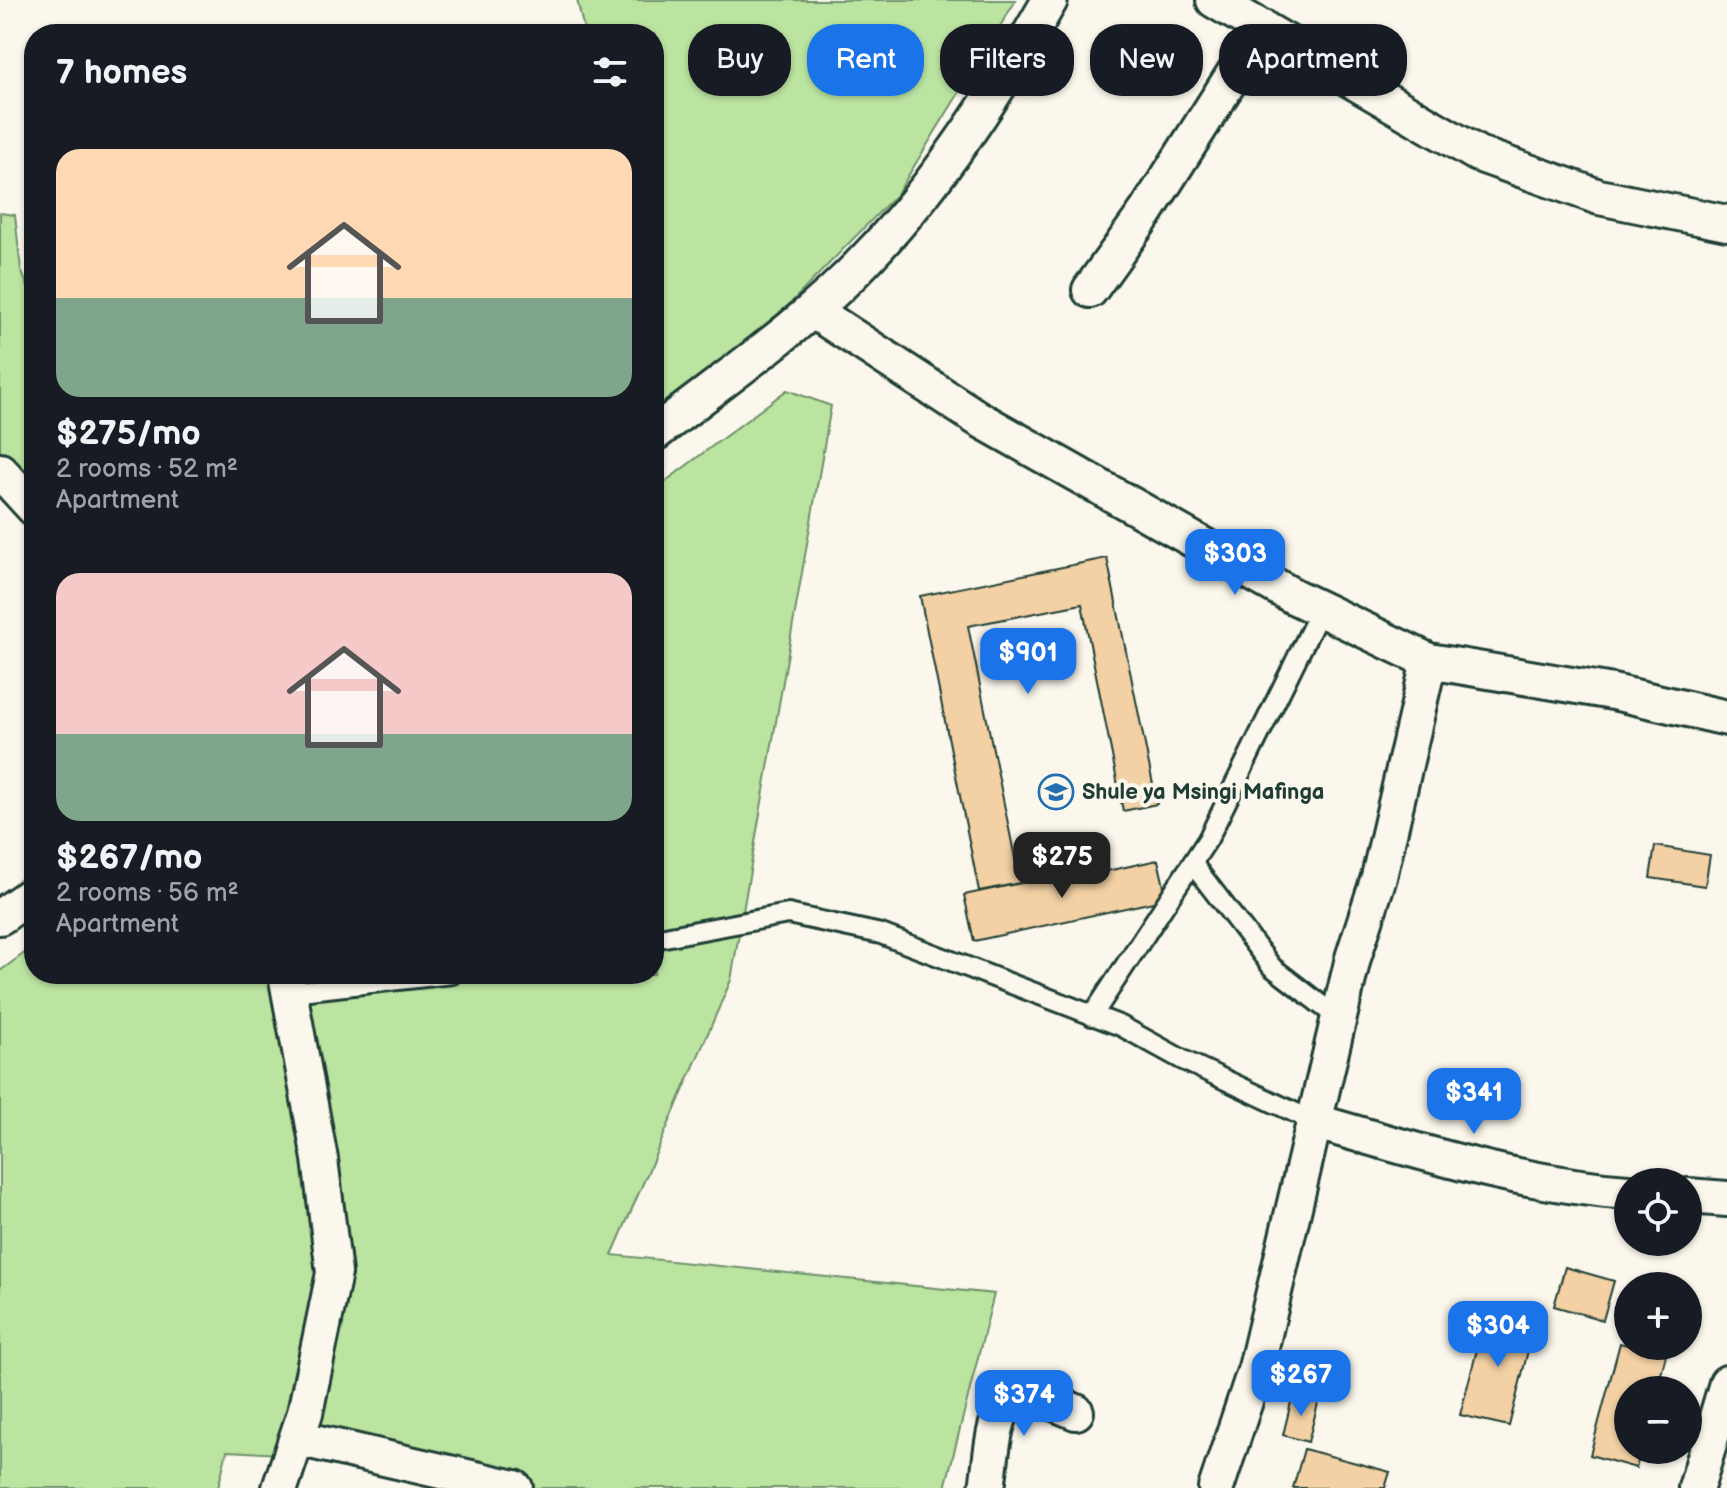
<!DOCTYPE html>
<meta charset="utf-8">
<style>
body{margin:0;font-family:"Balsamiq Sans",sans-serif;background:#242831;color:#f1f3f6;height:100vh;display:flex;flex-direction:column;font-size:30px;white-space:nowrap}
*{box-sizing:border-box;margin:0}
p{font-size:26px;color:#9ea1a6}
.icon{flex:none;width:44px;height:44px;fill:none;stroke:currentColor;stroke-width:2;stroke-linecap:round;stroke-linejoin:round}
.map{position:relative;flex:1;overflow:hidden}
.panel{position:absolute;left:24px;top:24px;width:640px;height:960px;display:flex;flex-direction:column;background:#171b24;border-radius:32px;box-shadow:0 2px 6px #0004}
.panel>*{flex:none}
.hud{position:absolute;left:688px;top:24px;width:760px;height:72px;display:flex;gap:16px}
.tools{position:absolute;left:1614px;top:1168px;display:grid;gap:16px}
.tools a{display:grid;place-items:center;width:88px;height:88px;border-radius:50%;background:#171b24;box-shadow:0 2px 6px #0004;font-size:40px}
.price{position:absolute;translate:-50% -68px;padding:0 18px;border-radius:16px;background:#1a73e8;color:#fff;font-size:26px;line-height:52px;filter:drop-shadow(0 2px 4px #0008)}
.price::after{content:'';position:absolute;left:50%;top:48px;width:24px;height:18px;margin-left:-12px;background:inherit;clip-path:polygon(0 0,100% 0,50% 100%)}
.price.active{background:#222;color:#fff}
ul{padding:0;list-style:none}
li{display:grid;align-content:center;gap:16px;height:424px;padding:0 32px}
li span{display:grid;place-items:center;height:248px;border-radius:24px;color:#555}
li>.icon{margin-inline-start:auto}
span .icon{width:144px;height:144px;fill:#fffc;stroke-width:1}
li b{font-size:34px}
h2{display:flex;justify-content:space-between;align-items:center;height:96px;padding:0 32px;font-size:34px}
.tag{padding:0 28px;border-radius:32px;background:#171b24;box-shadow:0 2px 6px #0004;font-size:28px;line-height:72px}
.tag.active{background:#1a73e8;color:#fff}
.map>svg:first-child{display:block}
</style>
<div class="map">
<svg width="1727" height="1488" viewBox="0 0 1727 1488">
<rect width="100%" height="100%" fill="#fbf7ec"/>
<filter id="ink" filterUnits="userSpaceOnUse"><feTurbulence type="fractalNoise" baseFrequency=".0125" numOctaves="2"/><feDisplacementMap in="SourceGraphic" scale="16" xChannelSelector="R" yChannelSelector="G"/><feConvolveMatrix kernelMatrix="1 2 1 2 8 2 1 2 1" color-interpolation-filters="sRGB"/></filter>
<g filter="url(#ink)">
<path fill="#bbe4a1" stroke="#6d906a" stroke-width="2" d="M 577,0 L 1016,0 L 897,194 L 733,362 L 654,420 L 654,34 L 585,34 Z
M 0,213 L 15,215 L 21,270 L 34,301 L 34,533 L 0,498 Z
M 787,390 L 831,406 L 731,980 L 612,1255 L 994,1294 L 945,1488 L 510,1488 L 317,1456 L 227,1451 L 218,1488 L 0,1488 L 0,971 L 34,946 L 34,974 L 654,974 L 654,490 Z"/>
<path fill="#f3d1a4" stroke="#1f3d34" stroke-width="2" d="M 1107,558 L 1157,804 L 1123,811 L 1082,604 L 968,626 L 1020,883 L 979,891 L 920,596 Z
M 1655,846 L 1710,855 L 1705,886 L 1650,878 Z
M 1158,860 L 1167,899 L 974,941 L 964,895 L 1050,877 L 1051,883 Z
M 1565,1267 L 1614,1281 L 1603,1320 L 1554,1306 Z
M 1487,1311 L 1535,1323 L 1509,1426 L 1460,1415 Z
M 1620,1343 L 1666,1355 L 1657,1390 L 1628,1390 L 1628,1450 L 1641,1450 L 1636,1468 L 1590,1455 Z
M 1293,1394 L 1319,1400 L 1308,1442 L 1283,1435 Z
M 1304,1449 L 1390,1472 L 1385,1488 L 1293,1488 Z"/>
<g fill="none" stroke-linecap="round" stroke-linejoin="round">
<g stroke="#1f3d34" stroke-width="24">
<path id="lane" d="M 1192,863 L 1272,967 L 1338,1018
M 654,939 L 788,914 L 881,934 L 1121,1026 L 1183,1060 L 1313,1121
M 291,992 L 452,974
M 1092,1016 L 1208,839 L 1321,609"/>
</g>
<g stroke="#1f3d34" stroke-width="40">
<path id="street" d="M 1214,0 L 1478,154 L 1599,197 L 1727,223
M 1090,290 L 1146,212 L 1263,28
M 812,310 L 979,419 L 1293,596 L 1429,661 L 1613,692 L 1727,718
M 654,434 C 725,378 804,325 866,259 C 939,183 998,91 1050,0
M 0,471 L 34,508
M 0,917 L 34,893
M 1313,1121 C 1417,1151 1520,1184 1628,1192
M 1688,1196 L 1727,1199
M 297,1438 L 515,1488
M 280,1488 L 305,1413 L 334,1273 L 320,1159 L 286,974
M 987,1488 C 992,1457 991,1418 1013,1393 L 1038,1396 L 1076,1412
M 1216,1488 L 1256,1368 L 1353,958 L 1379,877 L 1429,661
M 1696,1488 L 1727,1383"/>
</g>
<use href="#lane" stroke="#fbf7ec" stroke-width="18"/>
<use href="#street" stroke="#fbf7ec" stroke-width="34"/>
</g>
</g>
<defs>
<g id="school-ring" transform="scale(1.8)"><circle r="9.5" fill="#fbf7ec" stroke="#1f6fb2" stroke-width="1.5"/><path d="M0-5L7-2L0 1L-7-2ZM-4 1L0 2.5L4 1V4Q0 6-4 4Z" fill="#1f6fb2"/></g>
</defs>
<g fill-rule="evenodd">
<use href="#school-ring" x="1056" y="792"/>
</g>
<g text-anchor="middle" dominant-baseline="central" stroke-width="8" stroke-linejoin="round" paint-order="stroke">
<g font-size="22" font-weight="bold" fill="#1f3d34" stroke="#fbf7ec" text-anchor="start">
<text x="1082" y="792">Shule ya Msingi Mafinga</text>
</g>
</g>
</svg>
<div class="tools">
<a><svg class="icon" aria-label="locate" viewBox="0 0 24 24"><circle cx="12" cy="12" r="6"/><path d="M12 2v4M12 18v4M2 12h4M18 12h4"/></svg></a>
<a>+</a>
<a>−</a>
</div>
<b class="price" style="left:1235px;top:597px">$303</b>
<b class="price" style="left:1028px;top:696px">$901</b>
<b class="price active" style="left:1062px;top:900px">$275</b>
<b class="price" style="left:1474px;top:1136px">$341</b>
<b class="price" style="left:1498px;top:1369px">$304</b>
<b class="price" style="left:1301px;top:1418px">$267</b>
<b class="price" style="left:1024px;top:1438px">$374</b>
<div class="hud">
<a class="tag">Buy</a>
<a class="tag active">Rent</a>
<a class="tag">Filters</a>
<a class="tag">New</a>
<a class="tag">Apartment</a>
</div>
<section class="panel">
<h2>7 homes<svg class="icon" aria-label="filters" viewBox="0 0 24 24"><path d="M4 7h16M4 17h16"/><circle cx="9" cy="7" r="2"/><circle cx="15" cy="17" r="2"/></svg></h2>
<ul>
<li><span style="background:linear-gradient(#ffd9b3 60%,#7fa58c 0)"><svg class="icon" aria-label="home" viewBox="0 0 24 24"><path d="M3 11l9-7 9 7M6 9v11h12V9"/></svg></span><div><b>$275/mo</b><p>2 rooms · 52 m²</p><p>Apartment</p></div></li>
<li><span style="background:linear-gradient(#f6c9c9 65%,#7fa58c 0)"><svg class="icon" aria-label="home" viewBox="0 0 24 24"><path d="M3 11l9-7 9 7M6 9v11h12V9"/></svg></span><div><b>$267/mo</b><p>2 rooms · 56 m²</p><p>Apartment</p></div></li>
</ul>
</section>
</div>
